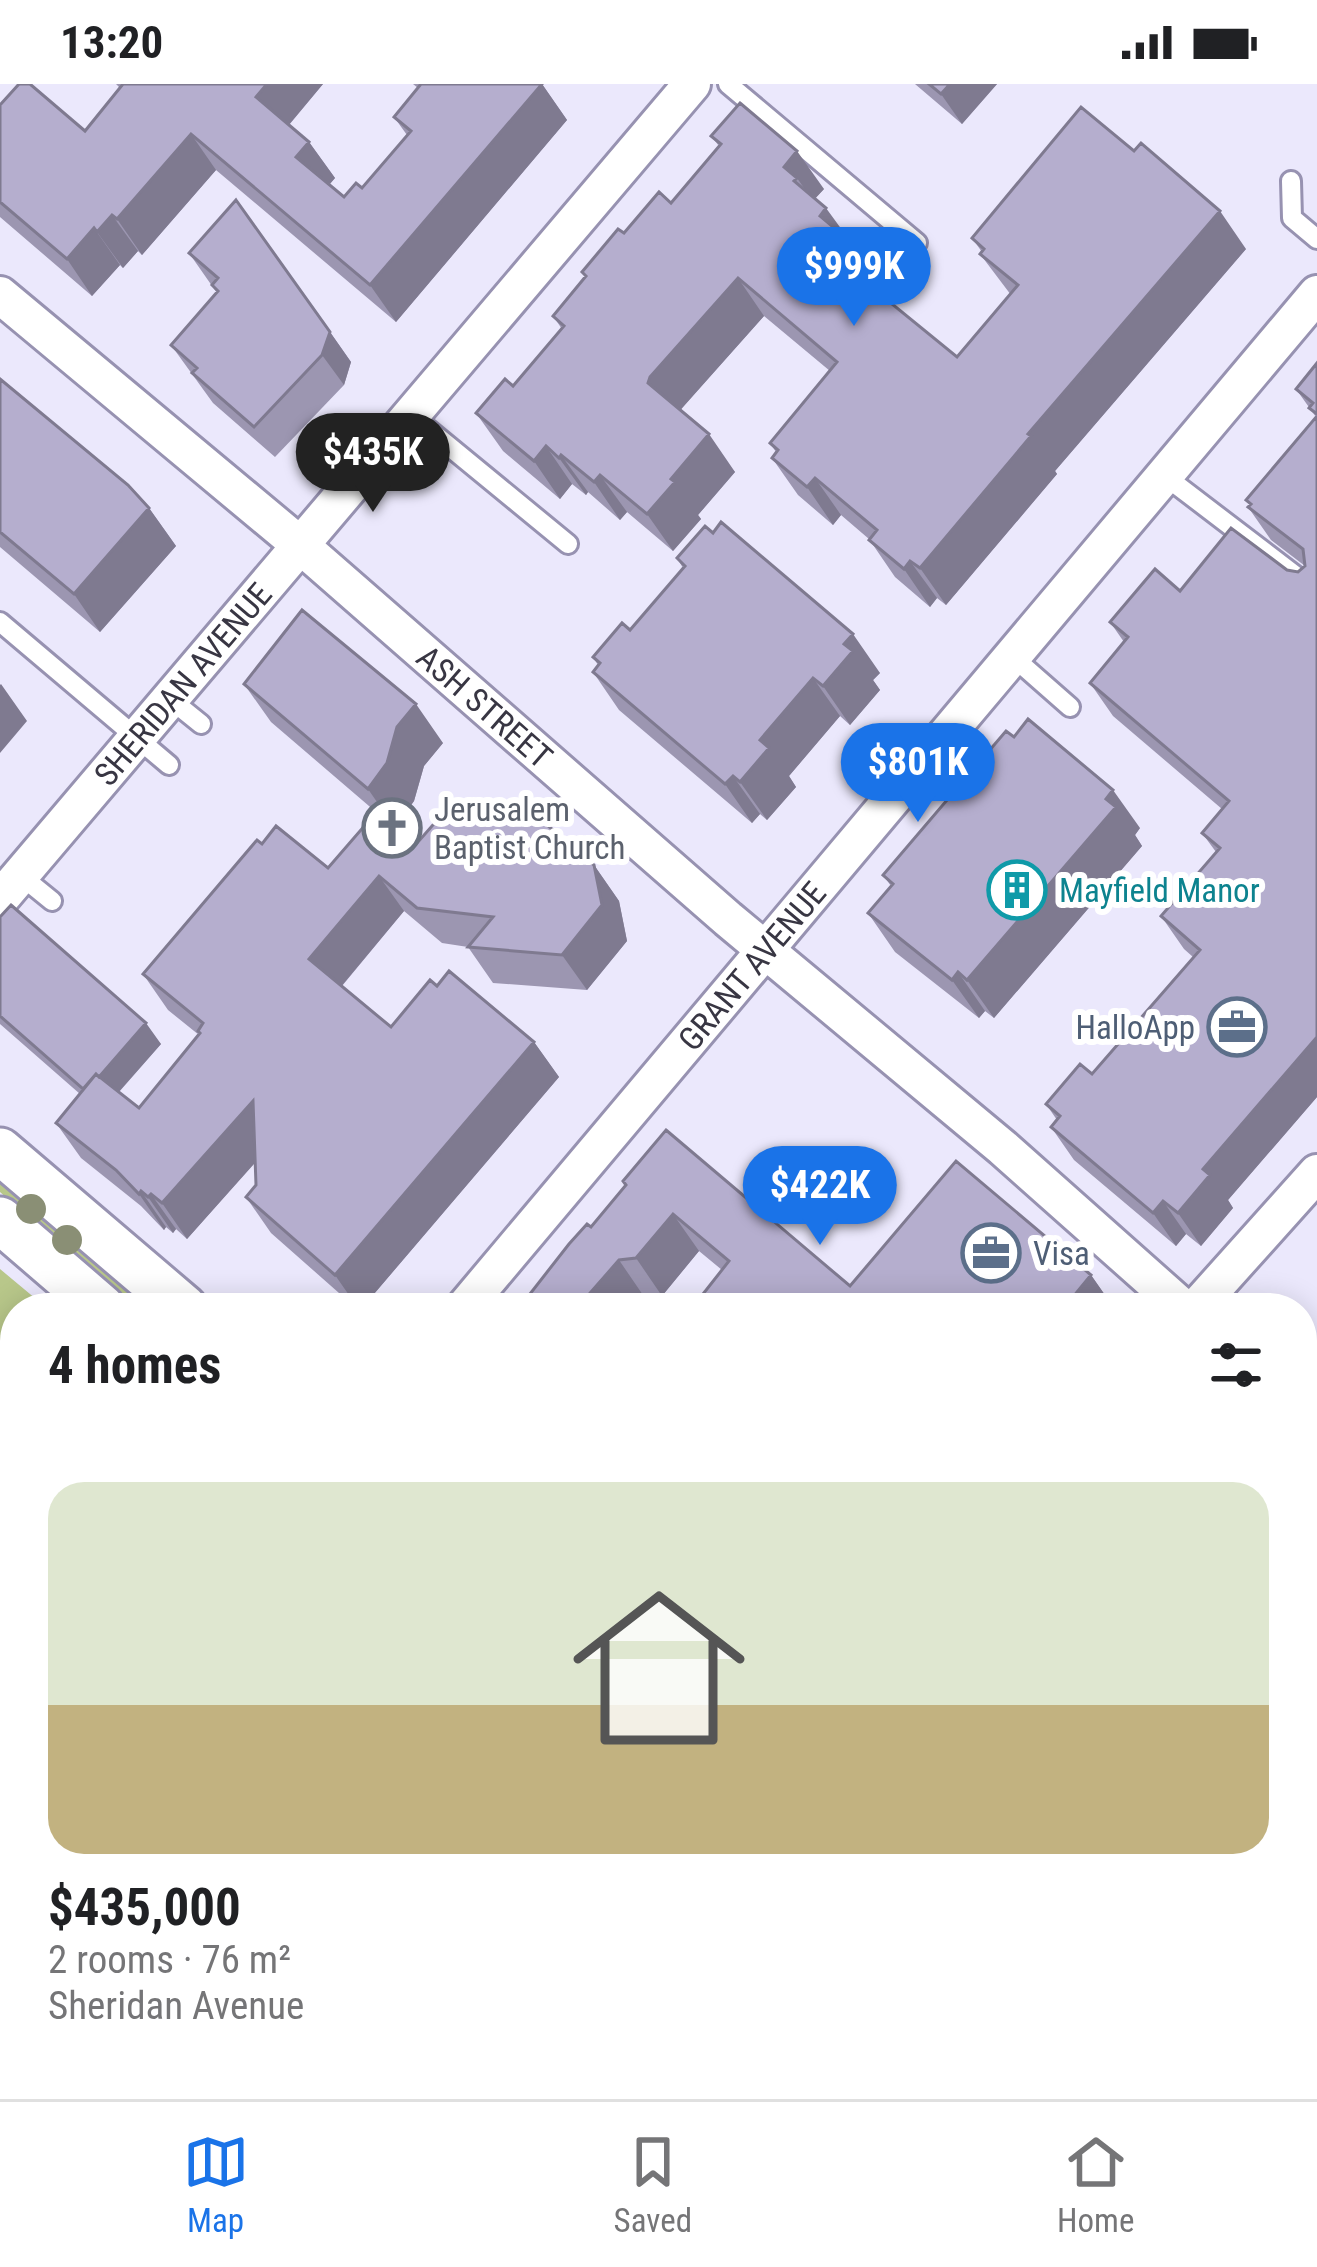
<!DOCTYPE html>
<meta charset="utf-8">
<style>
body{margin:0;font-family:"Roboto Condensed",sans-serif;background:#f2f2f2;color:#202124;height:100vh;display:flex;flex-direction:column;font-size:45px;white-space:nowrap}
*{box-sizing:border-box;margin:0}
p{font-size:39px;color:#757577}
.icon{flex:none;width:66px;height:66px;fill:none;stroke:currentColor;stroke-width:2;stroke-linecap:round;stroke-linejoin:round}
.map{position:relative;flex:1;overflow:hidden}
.sheet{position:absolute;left:0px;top:1209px;width:1317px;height:807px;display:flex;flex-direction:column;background:#fff;border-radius:48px 48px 0 0;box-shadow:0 6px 30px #0003}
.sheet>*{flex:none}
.price{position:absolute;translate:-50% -102px;padding:0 27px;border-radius:42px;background:#1a73e8;color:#fff;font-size:39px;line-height:78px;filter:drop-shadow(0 3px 6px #0008)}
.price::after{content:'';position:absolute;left:50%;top:72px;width:36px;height:27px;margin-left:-18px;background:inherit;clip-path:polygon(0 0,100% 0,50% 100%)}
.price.selected{background:#222;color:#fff}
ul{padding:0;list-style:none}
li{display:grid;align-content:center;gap:24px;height:636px;padding:0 48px}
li+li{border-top:3px solid #e0e0e0}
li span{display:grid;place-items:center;height:372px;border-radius:36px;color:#555}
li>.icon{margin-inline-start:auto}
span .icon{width:216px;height:216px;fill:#fffc;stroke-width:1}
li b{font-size:51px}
h2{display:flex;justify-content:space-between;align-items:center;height:144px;padding:0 48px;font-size:51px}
.status{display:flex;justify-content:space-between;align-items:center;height:84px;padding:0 60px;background:#fff;direction:ltr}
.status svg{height:33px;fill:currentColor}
.tab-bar{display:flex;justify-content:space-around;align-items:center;height:168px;border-top:3px solid #e0e0e0;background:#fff;font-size:33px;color:#757577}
.tab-bar a{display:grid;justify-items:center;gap:6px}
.tab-bar .selected{color:#1a73e8}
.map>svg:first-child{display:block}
</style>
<div class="status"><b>13:20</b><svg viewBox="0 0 49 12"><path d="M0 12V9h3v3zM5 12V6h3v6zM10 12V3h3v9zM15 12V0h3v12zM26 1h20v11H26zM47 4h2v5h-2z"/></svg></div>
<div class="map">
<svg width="1317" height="2015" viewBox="0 0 1317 2015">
<rect width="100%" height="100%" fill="#ebe8fc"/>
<path fill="#e3deff" d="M 1170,2001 L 1302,2001 L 1289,2015 L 1188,2015 Z"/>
<path fill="#b8c78a" d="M 0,1091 L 151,1224 L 129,1224 L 0,1108 Z
M 0,1185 L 42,1220 L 38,1224 L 15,1224 L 15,1246 L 0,1257 Z"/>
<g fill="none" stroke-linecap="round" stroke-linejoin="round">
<g stroke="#9792b1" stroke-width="24">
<path id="service" d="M 728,0 L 917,159
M 1291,97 L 1292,134 L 1317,155
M 411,331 L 568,460
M 1165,392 L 1317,508
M 0,538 L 169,681
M 1013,573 L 1070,623
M 170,615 L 201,640
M 20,791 L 52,817
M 214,2015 L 218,2001"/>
</g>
<g stroke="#9792b1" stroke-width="42">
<g id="minor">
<path id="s1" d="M 0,211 L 300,461 L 728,835 L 1003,1064 L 1183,1224"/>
<path id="s2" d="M 0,815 L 692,0"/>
<path id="s3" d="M 464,1224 L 1317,210"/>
<path d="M 1196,1224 L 1317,1089"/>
<path d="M 1302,1329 L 1317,1342"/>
<path d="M 0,1760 L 15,1743"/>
<path d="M 525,2015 L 537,2001"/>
</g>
</g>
<g stroke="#9792b1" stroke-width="51">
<path id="tertiary" d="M 0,1067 L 184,1224
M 0,1136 L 102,1224
M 1027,2001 L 1044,2015
M 1104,2001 L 1121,2015"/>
</g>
<use href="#service" stroke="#fff" stroke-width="18"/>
<use href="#minor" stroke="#fff" stroke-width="36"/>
<use href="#tertiary" stroke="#fff" stroke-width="45"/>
</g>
<g fill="#8a8f75">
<circle cx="31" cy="1125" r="15"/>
<circle cx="67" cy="1156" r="15"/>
</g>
<path fill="#9c96b1" d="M 116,0 L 323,0 L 289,41 L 309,58 L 335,94 L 329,101 L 344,113 L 362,104 L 407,51 L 394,33 L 418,4 L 413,0 L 542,0 L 567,36 L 396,238 L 216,86 L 142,171 L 138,167 L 123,184 L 120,181 L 92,212 L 0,133 L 0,21 L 85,47 L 120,4 Z
M 915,0 L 997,0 L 962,40 Z
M 711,52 L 824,105 L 815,114 L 849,156 L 862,167 L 888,204 L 885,208 L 890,215 L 888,217 L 957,273 L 1011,211 L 980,170 L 982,168 L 972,154 L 1246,165 L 1055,387 L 1057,390 L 946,521 L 937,514 L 930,523 L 895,493 L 869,455 L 841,431 L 833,441 L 798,411 L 772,374 L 776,368 L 770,359 L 830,287 L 764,232 L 680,326 L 735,388 L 698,431 L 701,435 L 673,467 L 627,428 L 620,436 L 588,408 L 586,411 L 572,400 L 560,415 L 503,367 L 476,329 L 513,302 L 562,245 L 553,232 L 585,193 L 582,188 L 624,149 L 671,119 L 719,62 Z
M 189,169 L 330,248 L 351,278 L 344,301 L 275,373 L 213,319 L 171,261 L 217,209 Z
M 1317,279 L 1317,1013 L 1228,1116 L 1233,1124 L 1201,1162 L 1186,1150 L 1176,1162 L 1074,1076 L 1051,1043 L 1057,1036 L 1046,1020 L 1092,990 L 1193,873 L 1184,865 L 1161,832 L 1216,768 L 1202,749 L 1222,725 L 1113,632 L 1090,599 L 1124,558 L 1110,538 L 1180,507 L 1287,486 L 1298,488 L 1305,482 L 1271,456 L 1248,423 L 1250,421 L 1246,416 L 1316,333 L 1296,305 Z
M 0,295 L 149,424 L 176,462 L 100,548 L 0,463 Z
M 677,474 L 880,589 L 873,596 L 880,606 L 850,641 L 840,632 L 789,692 L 796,703 L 767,736 L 760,730 L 752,739 L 619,626 L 593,588 L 598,581 L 593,573 L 630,546 L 683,484 Z
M 244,600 L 443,659 L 424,682 L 414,717 L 397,741 L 418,758 L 484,727 L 594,781 L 619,817 L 627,857 L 587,906 L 493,899 L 468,863 L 442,859 L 404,827 L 342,902 L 391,943 L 437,902 L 534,958 L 559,993 L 362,1224 L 356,1224 L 271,1149 L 246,1113 L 256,1101 L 255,1078 L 187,1155 L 176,1145 L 173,1149 L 166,1143 L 164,1146 L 141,1122 L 81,1074 L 56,1039 L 80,1010 L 0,940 L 0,833 L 161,960 L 119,1008 L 139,1024 L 199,951 L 168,926 L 143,890 L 262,760 L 328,784 L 376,728 L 271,638 Z
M 1140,744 L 1135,751 L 1142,762 L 994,934 L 985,927 L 979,934 L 895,868 L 868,829 L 891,802 L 883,791 Z
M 626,1102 L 850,1202 L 1091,1191 L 1114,1224 L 692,1224 L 722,1186 L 699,1167 L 662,1212 L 645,1214 L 636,1224 L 519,1224 Z"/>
<path fill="#7f7a90" d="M 267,0 L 323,0 L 282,49 L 256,13 Z
M 542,0 L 567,36 L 396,238 L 370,201 Z
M 950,0 L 997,0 L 962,40 L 941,10 Z
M 191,50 L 216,86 L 142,171 L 117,135 Z
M 309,58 L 335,94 L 322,109 L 296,73 Z
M 797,67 L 824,105 L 813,117 L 797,94 L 784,83 Z
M 826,124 L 853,161 L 820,132 Z
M 1220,127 L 1246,165 L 1055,387 L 1057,390 L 946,521 L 920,484 L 1028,350 Z
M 112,131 L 138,167 L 123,184 L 97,148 Z
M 94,144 L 120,181 L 92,212 L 67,175 Z
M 862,167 L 888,204 L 885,208 L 890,215 L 880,226 L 854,189 L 858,172 Z
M 738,194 L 764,232 L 676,331 L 648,299 L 650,293 Z
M 330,248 L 351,278 L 344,301 L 322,271 Z
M 709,350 L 735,388 L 698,431 L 701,435 L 673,467 L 647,430 L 671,395 Z
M 546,362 L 572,400 L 560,415 L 534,377 Z
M 561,371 L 588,408 L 586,411 L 559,374 Z
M 600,391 L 627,428 L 620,436 L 594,398 Z
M 815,394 L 841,431 L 833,441 L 807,403 Z
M 149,424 L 176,462 L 100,548 L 74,510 Z
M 910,477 L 937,514 L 930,523 L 904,485 Z
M 853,550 L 880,589 L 873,596 L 880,606 L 850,641 L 823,602 L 844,560 Z
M 813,594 L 840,632 L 789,692 L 796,703 L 767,736 L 740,698 L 760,656 Z
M 1,600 L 27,637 L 0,669 L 0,601 Z
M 416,620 L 443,659 L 424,682 L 414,717 L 395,744 L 368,705 L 397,643 Z
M 733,692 L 760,730 L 752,739 L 725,700 Z
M 1113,706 L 1140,744 L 1135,751 L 1142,762 L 994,934 L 967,896 Z
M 594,781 L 619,817 L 627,857 L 587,906 L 562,871 Z
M 379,792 L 404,827 L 334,911 L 309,875 Z
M 958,888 L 985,927 L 979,934 L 952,896 Z
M 146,939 L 161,960 L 101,1028 L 86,1008 Z
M 1317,953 L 1317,1013 L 1228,1116 L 1233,1124 L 1201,1162 L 1178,1129 L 1203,1085 Z
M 534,958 L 559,993 L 362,1224 L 358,1224 L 335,1191 Z
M 253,1017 L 278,1053 L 187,1155 L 162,1119 Z
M 141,1107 L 166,1143 L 164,1146 L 139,1110 Z
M 151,1110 L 176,1145 L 173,1149 L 148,1113 Z
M 1163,1117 L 1186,1150 L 1176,1162 L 1153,1129 Z
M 673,1130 L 699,1167 L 662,1212 L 636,1174 Z
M 619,1176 L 645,1214 L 636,1224 L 577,1224 Z
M 1091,1191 L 1114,1224 L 1064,1224 Z
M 15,1472 L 15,1494 L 7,1482 Z
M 15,1501 L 15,1572 L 4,1586 L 9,1592 L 0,1603 L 0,1519 Z
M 1317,1877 L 1317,1939 L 1302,1958 L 1302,1895 Z
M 837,2001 L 875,2001 L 863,2015 L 844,2015 L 835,2003 Z"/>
<path fill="#b5aece" stroke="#7f7a90" stroke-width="3" d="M 19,0 L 30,0 L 85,47 L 123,0 L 267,0 L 256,13 L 309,58 L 296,73 L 344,113 L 356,99 L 362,104 L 411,47 L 394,33 L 421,0 L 542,0 L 370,201 L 191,50 L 117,135 L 112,131 L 97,148 L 94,144 L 67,175 L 0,118 L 0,21 Z
M 929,0 L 950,0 L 941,10 Z
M 740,19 L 797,67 L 784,83 L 797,94 L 794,97 L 826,124 L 820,132 L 862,167 L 858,172 L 863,177 L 854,189 L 957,273 L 1018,201 L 980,170 L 984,165 L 972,154 L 1081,23 L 1134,67 L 1141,59 L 1220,127 L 1028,350 L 1031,352 L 920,484 L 910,477 L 904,485 L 869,456 L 877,446 L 815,394 L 807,403 L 772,374 L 778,366 L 770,359 L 837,278 L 738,194 L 650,293 L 648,299 L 709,350 L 671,395 L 675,398 L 647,430 L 600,391 L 594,398 L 561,371 L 559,374 L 546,362 L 534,377 L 476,329 L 505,295 L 513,302 L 564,242 L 553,232 L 586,192 L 582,188 L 618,145 L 624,149 L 659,108 L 671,119 L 721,60 L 711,52 Z
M 236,116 L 330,248 L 322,271 L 254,343 L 192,289 L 197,284 L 171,261 L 218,207 L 212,201 L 218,194 L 189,169 Z
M 1317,279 L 1317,330 L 1309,324 L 1313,319 L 1296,305 Z
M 0,295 L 128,401 L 149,424 L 74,510 L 0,448 Z
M 1317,332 L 1317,953 L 1203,1085 L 1210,1091 L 1178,1129 L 1163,1117 L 1153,1129 L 1051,1043 L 1060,1032 L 1046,1020 L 1080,980 L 1092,990 L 1200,866 L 1161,832 L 1220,764 L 1202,749 L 1229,717 L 1090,599 L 1128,553 L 1110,538 L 1155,485 L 1180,507 L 1231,444 L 1287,486 L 1298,488 L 1305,482 L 1303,465 L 1248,423 L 1251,420 L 1246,416 Z
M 721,438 L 853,550 L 844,560 L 853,567 L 823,602 L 813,594 L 760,656 L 769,664 L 740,698 L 733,692 L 725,700 L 593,588 L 600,579 L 593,573 L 622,539 L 630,546 L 685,482 L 677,474 L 705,442 L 713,449 Z
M 302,526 L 416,620 L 397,643 L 387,679 L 368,705 L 244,600 Z
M 1028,635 L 1113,706 L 1106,715 L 1116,723 L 967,896 L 958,888 L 952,896 L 868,829 L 893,800 L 883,791 L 1006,647 L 1014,653 Z
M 453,718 L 479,722 L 484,727 L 539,734 L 594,781 L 602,821 L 562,871 L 468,863 L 493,833 L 417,824 L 379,792 L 309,875 L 391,943 L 430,896 L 437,902 L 449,887 L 534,958 L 335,1191 L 246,1113 L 256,1101 L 253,1017 L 162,1119 L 151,1110 L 148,1113 L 141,1107 L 139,1110 L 116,1086 L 56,1039 L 96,990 L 139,1024 L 200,949 L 198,947 L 203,939 L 143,890 L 257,756 L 262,760 L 276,742 L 328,784 L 379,725 L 418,758 Z
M 11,821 L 146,939 L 99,993 L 96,990 L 83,1005 L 0,932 L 0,833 Z
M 666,1046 L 850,1202 L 956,1077 L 1091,1191 L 1064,1224 L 692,1224 L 729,1177 L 673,1130 L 636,1174 L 619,1176 L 577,1224 L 519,1224 L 569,1160 L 587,1140 L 591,1143 L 626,1101 L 623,1097 Z
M 1302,1385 L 1317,1397 L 1317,1877 L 1302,1895 Z
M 0,1400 L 15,1412 L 15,1472 L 7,1482 L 15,1488 L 15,1501 L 0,1519 Z
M 589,2001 L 837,2001 L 835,2003 L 850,2015 L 578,2015 Z
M 914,2001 L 999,2001 L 1017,2015 L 902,2015 Z"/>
<defs>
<g id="church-ring" transform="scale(3)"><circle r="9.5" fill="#fff" stroke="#6b7280" stroke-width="1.5"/><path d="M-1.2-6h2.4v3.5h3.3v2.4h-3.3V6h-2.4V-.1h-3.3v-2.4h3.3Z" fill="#6b7280"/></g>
<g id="building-ring" transform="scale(3)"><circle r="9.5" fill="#fff" stroke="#0f9aa8" stroke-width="1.5"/><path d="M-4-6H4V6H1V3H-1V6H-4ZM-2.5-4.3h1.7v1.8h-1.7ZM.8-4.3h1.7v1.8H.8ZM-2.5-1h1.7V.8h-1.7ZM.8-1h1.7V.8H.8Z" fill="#0f9aa8"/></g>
<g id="office-ring" transform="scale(3)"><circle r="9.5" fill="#fff" stroke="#5c6f8a" stroke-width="1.5"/><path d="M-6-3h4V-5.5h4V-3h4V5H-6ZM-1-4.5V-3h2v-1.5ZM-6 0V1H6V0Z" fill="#5c6f8a"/></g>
</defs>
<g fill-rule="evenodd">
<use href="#church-ring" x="392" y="744"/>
<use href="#building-ring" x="1017" y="806"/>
<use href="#office-ring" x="1237" y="943"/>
<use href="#office-ring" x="991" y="1169"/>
</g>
<g text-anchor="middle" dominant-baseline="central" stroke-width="12" stroke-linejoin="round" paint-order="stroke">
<g font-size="33" fill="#383643" stroke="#fff">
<text stroke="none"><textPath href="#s2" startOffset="282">SHERIDAN AVENUE</textPath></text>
<text stroke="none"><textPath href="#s1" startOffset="636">ASH STREET</textPath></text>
<text stroke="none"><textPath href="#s3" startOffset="447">GRANT AVENUE</textPath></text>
</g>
<g font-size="33" fill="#5b616d" stroke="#fff" text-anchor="start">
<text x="434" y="725">Jerusalem<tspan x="434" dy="38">Baptist Church</tspan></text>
</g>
<g font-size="33" fill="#0d838f" stroke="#fff" text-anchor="start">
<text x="1059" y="806">Mayfield Manor</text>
</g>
<g font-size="33" fill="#4e5e75" stroke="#fff" text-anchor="end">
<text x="1195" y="943">HalloApp</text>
<text x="1033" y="1169" text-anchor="start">Visa</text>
</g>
</g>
</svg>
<b class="price" style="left:854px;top:245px">$999K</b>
<b class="price selected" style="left:373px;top:431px">$435K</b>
<b class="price" style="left:918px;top:741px">$801K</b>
<b class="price" style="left:820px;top:1164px">$422K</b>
<section class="sheet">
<h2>4 homes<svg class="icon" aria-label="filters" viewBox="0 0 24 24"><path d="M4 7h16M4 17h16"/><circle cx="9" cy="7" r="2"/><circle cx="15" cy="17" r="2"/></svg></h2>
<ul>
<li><span style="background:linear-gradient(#dfe7d0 60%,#c2b280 0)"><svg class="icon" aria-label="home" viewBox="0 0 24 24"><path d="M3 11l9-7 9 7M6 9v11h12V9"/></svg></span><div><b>$435,000</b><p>2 rooms · 76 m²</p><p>Sheridan Avenue</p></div></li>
</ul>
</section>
</div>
<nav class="tab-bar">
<a class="selected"><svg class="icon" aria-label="map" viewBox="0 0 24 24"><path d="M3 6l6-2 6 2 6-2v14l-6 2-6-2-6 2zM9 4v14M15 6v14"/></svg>Map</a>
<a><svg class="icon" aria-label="saved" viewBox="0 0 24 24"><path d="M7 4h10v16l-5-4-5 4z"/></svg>Saved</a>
<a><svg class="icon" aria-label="home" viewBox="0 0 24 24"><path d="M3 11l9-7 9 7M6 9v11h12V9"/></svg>Home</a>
</nav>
